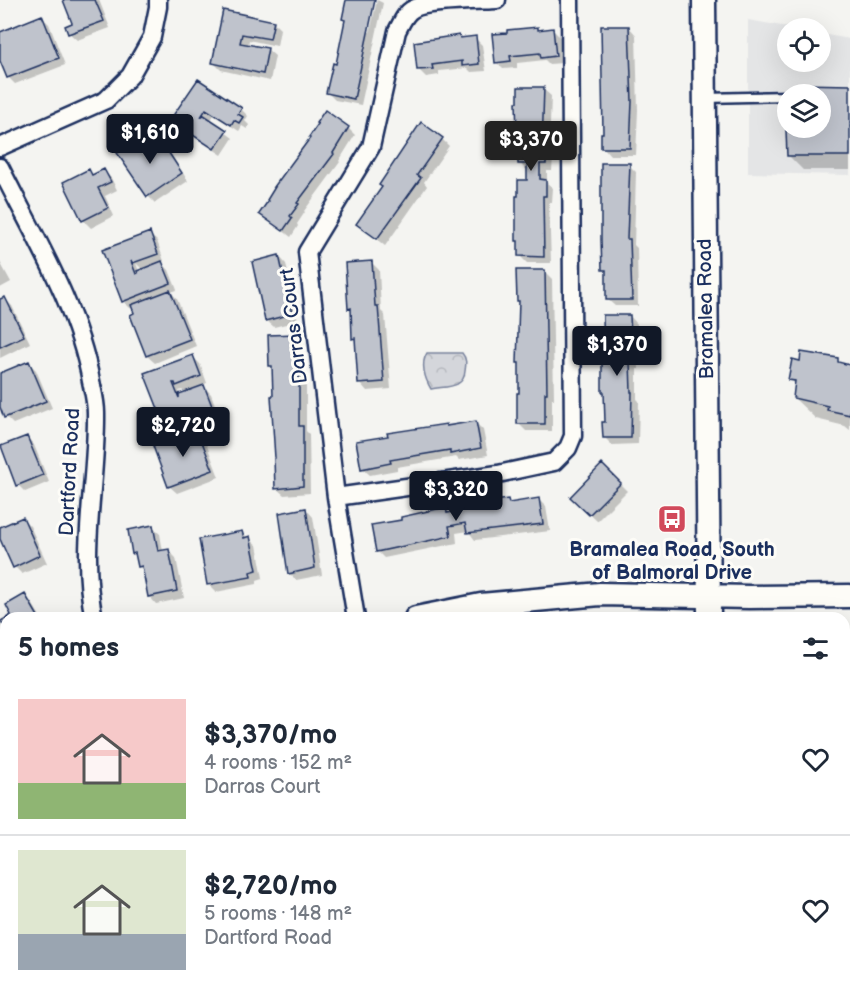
<!DOCTYPE html>
<meta charset="utf-8">
<style>
body{margin:0;font-family:"Balsamiq Sans",sans-serif;background:#f2f2f3;color:#1f2937;height:100vh;display:flex;flex-direction:column;font-size:22px;white-space:nowrap}
*{box-sizing:border-box;margin:0}
p{font-size:20px;color:#747a83}
.icon{flex:none;width:33px;height:33px;fill:none;stroke:currentColor;stroke-width:2;stroke-linecap:round;stroke-linejoin:round}
.map{position:relative;flex:1;overflow:hidden}
.sheet{position:absolute;left:0px;top:612px;width:850px;height:384px;display:flex;flex-direction:column;background:#fff;border-radius:18px 18px 0 0;box-shadow:0 6px 24px #0002}
.sheet>*{flex:none}
.controls{position:absolute;left:777px;top:18px;display:grid;gap:12px}
.controls a{display:grid;place-items:center;width:54px;height:54px;border-radius:50%;background:#fff;box-shadow:0 6px 24px #0002;font-size:30px}
.price{position:absolute;translate:-50% -51px;padding:0 14px;border-radius:6px;background:#111827;color:#fff;font-size:20px;line-height:39px;filter:drop-shadow(0 2px 3px #0008)}
.price::after{content:'';position:absolute;left:50%;top:36px;width:18px;height:14px;margin-left:-9px;background:inherit;clip-path:polygon(0 0,100% 0,50% 100%)}
.price.current{background:#222;color:#fff}
ul{padding:0;list-style:none}
li{display:flex;align-items:center;gap:18px;height:150px;padding:0 18px}
li+li{border-top:2px solid #e0e1e3}
li span{display:grid;place-items:center;flex:none;width:168px;height:120px;border-radius:0px;color:#555}
li>.icon{margin-inline-start:auto}
span .icon{width:72px;height:72px;fill:#fffc;stroke-width:1}
li b{font-size:26px}
h2{display:flex;justify-content:space-between;align-items:center;height:72px;padding:0 18px;font-size:26px}
.map>svg:first-child{display:block}
</style>
<div class="map">
<svg width="850" height="996" viewBox="0 0 850 996">
<defs>
<pattern id="park-crowns" width="20" height="18" patternUnits="userSpaceOnUse" patternTransform="scale(1.5)"><rect width="20" height="18" fill="#d4d6db"/><path d="M2 6a3 3 0 1 1 6 0M12 15a3 3 0 1 1 6 0" fill="none" stroke="#b5b8be"/></pattern>
</defs>
<rect width="100%" height="100%" fill="#f4f4f1"/>
<filter id="ink" filterUnits="userSpaceOnUse"><feTurbulence type="fractalNoise" baseFrequency=".0167" numOctaves="2"/><feDisplacementMap in="SourceGraphic" scale="12" xChannelSelector="R" yChannelSelector="G"/><feConvolveMatrix kernelMatrix="1 2 1 2 8 2 1 2 1" color-interpolation-filters="sRGB"/></filter>
<g filter="url(#ink)">
<path fill="#e4e5e6" fill-rule="evenodd" d="M 748,20 L 793,28 L 788,28 L 788,62 L 820,62 L 821,34 L 850,39 L 850,175 L 748,173 ZM 788,94 L 820,94 L 820,128 L 788,128 Z
M 844,629 L 850,629 L 850,996 L 747,996 L 747,990 L 844,990 Z"/>
<path fill="url(#park-crowns)" stroke="#78829c" stroke-width="1.5" d="M 427,353 L 462,353 C 467,359 466,364 465,371 C 464,389 446,386 431,389 C 425,379 420,364 427,353 Z"/>
<path fill="#0003" fill-rule="evenodd" d="M 65,0 L 99,0 L 110,28 L 77,40 L 69,33 L 74,23 Z
M 347,0 L 374,0 L 367,31 L 370,32 L 377,0 L 383,3 L 361,105 L 335,100 L 328,93 L 337,66 L 346,21 Z
M 224,12 L 273,22 L 280,29 L 277,46 L 249,40 L 248,46 L 267,49 L 275,56 L 270,81 L 221,70 L 214,63 Z
M 42,17 L 49,24 L 65,65 L 15,84 L 8,77 L 0,57 L 0,33 Z
M 629,27 L 636,35 L 638,110 L 636,155 L 610,155 L 603,147 Z
M 537,29 L 540,31 L 553,30 L 560,37 L 563,63 L 549,64 L 545,60 L 517,63 L 517,68 L 503,69 L 496,62 Z
M 459,36 L 461,39 L 475,38 L 482,45 L 486,71 L 471,72 L 467,68 L 439,71 L 439,75 L 426,77 L 419,70 Z
M 198,81 L 241,109 L 248,116 L 245,121 L 249,125 L 247,129 L 242,126 L 239,131 L 214,115 L 210,121 L 233,138 L 222,155 L 180,127 L 172,120 Z
M 799,86 L 850,86 L 850,170 L 803,170 L 789,156 L 787,131 L 791,128 L 820,128 L 820,94 L 799,94 Z
M 543,89 L 551,96 L 549,153 L 553,156 L 552,171 L 547,171 L 547,183 L 553,188 L 552,202 L 549,202 L 551,263 L 527,263 L 520,256 L 528,171 L 519,163 L 517,104 Z
M 320,124 L 348,128 L 355,135 L 339,161 L 340,162 L 304,211 L 305,212 L 297,224 L 298,226 L 291,237 L 261,214 Z
M 156,135 L 163,142 L 188,181 L 155,203 L 148,196 L 130,153 Z
M 442,139 L 449,146 L 424,182 L 427,186 L 385,246 L 358,224 Z
M 629,165 L 636,172 L 634,245 L 637,248 L 638,306 L 615,306 L 607,299 L 607,273 L 603,269 Z
M 89,171 L 93,176 L 104,171 L 111,178 L 117,190 L 105,196 L 114,216 L 91,228 L 83,220 L 65,183 Z
M 149,234 L 157,241 L 164,261 L 161,262 L 169,270 L 177,290 L 171,292 L 177,299 L 196,346 L 155,363 L 147,356 L 132,316 L 136,314 L 133,307 L 130,308 L 123,301 L 104,251 ZM 136,263 L 143,270 L 139,272 Z
M 279,256 L 286,264 L 298,321 L 274,327 L 266,320 Z
M 0,262 L 11,282 L 0,288 Z
M 371,262 L 379,270 L 381,311 L 385,315 L 391,389 L 367,391 L 360,383 L 357,341 L 354,338 L 352,310 L 350,308 Z
M 544,271 L 552,279 L 554,399 L 552,399 L 552,431 L 526,431 L 518,423 L 521,394 Z
M 0,298 L 2,300 L 5,299 L 12,306 L 30,343 L 0,358 Z
M 630,316 L 637,324 L 639,369 L 637,369 L 637,399 L 639,401 L 638,444 L 612,445 L 604,437 L 606,423 L 606,362 Z
M 295,335 L 302,343 L 304,370 L 306,373 L 306,431 L 309,434 L 310,493 L 284,495 L 276,488 L 273,368 L 271,365 Z
M 192,356 L 200,364 L 207,383 L 202,385 L 211,394 L 218,413 L 172,431 L 165,423 L 146,374 ZM 182,390 L 186,393 L 181,395 L 179,391 Z
M 837,360 L 842,365 L 850,367 L 850,430 L 845,426 L 816,419 L 794,398 L 796,385 L 790,379 L 801,363 Z
M 29,363 L 36,370 L 52,408 L 13,424 L 6,417 L 0,404 L 0,374 Z
M 476,423 L 483,430 L 488,455 L 459,460 L 456,457 L 397,467 L 397,470 L 370,475 L 362,468 L 445,425 L 447,427 Z
M 197,431 L 204,438 L 219,477 L 177,493 L 169,486 Z
M 27,437 L 34,445 L 49,482 L 25,492 L 18,485 Z
M 602,466 L 627,491 L 597,521 L 572,497 Z
M 538,499 L 546,507 L 550,531 L 475,540 L 468,531 L 456,533 L 457,543 L 384,558 L 377,551 L 403,521 L 446,509 L 451,514 L 508,501 L 511,504 Z
M 306,509 L 313,517 L 322,575 L 296,580 L 289,573 Z
M 22,518 L 30,526 L 47,563 L 22,574 L 15,567 L 0,535 L 0,529 Z
M 152,527 L 160,534 L 163,552 L 168,550 L 176,558 L 184,598 L 156,604 L 149,596 L 144,571 L 139,566 L 137,557 L 134,553 Z
M 242,533 L 257,545 L 263,578 L 257,580 L 257,584 L 216,592 L 209,585 L 201,540 Z
M 25,596 L 32,603 L 41,618 L 8,618 L 13,615 Z
M 0,670 L 6,680 L 6,713 L 0,716 Z
M 195,990 L 245,990 L 248,994 L 245,996 L 198,996 Z
M 256,990 L 302,990 L 296,993 L 298,996 L 259,996 Z
M 591,990 L 630,990 L 630,996 L 590,996 Z"/>
<path fill="#bfc3cc" stroke="#1b2f5e" stroke-width="1.5" d="M 63,0 L 95,0 L 104,21 L 68,34 L 65,26 L 72,23 Z
M 346,0 L 375,0 L 354,99 L 326,93 L 333,63 L 336,64 L 345,20 L 342,19 Z
M 223,10 L 274,21 L 270,39 L 242,34 L 240,43 L 268,48 L 263,74 L 212,63 Z
M 42,15 L 59,58 L 7,78 L 0,61 L 0,32 Z
M 601,26 L 629,26 L 632,102 L 630,148 L 601,148 L 601,133 L 603,133 Z
M 538,27 L 538,30 L 553,28 L 556,56 L 541,58 L 540,53 L 510,56 L 511,61 L 495,63 L 492,34 L 507,33 L 507,30 Z
M 459,35 L 460,38 L 476,36 L 479,64 L 462,66 L 462,61 L 432,65 L 433,69 L 417,70 L 414,42 Z
M 198,79 L 242,108 L 238,114 L 243,117 L 239,123 L 234,120 L 231,125 L 206,109 L 201,117 L 204,115 L 227,130 L 214,149 L 170,120 Z
M 798,84 L 850,85 L 850,156 L 787,156 L 786,130 L 789,128 L 820,128 L 820,94 L 798,94 Z
M 518,87 L 544,87 L 542,148 L 546,148 L 546,164 L 540,164 L 540,179 L 546,180 L 546,196 L 543,196 L 544,257 L 518,256 L 518,241 L 516,241 L 516,196 L 518,196 L 518,180 L 527,180 L 527,164 L 518,164 L 516,102 L 518,102 Z
M 325,110 L 349,127 L 333,153 L 334,154 L 297,203 L 299,204 L 290,216 L 292,218 L 283,231 L 259,214 L 268,201 L 267,200 L 275,187 L 274,187 L 310,138 L 309,137 L 318,124 L 316,123 Z
M 421,122 L 443,138 L 417,175 L 421,178 L 377,239 L 356,224 L 382,187 L 379,185 Z
M 156,133 L 182,173 L 147,197 L 117,153 L 127,147 L 129,151 Z
M 601,163 L 630,163 L 627,239 L 630,239 L 632,300 L 606,300 L 606,270 L 602,270 L 601,240 Z
M 89,169 L 92,175 L 104,169 L 111,182 L 98,188 L 108,208 L 82,221 L 63,182 Z
M 150,232 L 158,254 L 133,263 L 131,261 L 136,274 L 138,273 L 137,271 L 162,261 L 171,283 L 122,302 L 102,250 Z
M 279,255 L 292,314 L 265,321 L 252,262 Z
M 372,261 L 375,306 L 378,306 L 384,382 L 358,384 L 355,338 L 352,339 L 351,308 L 348,309 L 345,263 Z
M 516,270 L 545,270 L 547,393 L 545,393 L 545,424 L 517,424 L 517,393 L 519,393 L 519,363 L 517,363 L 519,301 L 517,301 Z
M 170,290 L 190,339 L 146,356 L 130,315 L 134,313 L 131,305 Z
M 5,297 L 24,336 L 0,347 L 0,299 Z
M 603,315 L 630,315 L 632,362 L 630,362 L 631,392 L 632,392 L 631,438 L 603,438 L 602,422 L 605,422 L 604,392 L 602,392 L 602,361 L 604,361 Z
M 296,334 L 297,364 L 299,364 L 299,426 L 303,426 L 303,486 L 275,489 L 274,458 L 275,458 L 271,396 L 273,396 L 272,366 L 269,366 L 268,335 Z
M 801,352 L 838,358 L 838,362 L 850,365 L 850,415 L 827,410 L 828,406 L 793,398 L 795,381 L 788,380 L 792,359 L 800,361 Z
M 193,355 L 201,376 L 176,386 L 175,383 L 173,383 L 179,398 L 179,394 L 204,385 L 212,406 L 164,424 L 144,373 Z
M 29,361 L 46,401 L 4,418 L 0,407 L 0,373 Z
M 476,421 L 481,448 L 450,454 L 450,450 L 390,460 L 391,463 L 361,469 L 356,441 L 388,436 L 387,433 L 446,424 L 446,426 Z
M 197,429 L 213,470 L 168,487 L 153,446 Z
M 27,436 L 43,475 L 16,486 L 1,446 Z
M 602,464 L 621,483 L 589,515 L 570,497 Z
M 539,498 L 543,524 L 467,533 L 465,523 L 449,526 L 451,536 L 376,552 L 371,525 L 401,520 L 401,517 L 446,507 L 447,513 L 463,510 L 462,505 L 508,499 L 509,503 Z
M 306,508 L 315,568 L 288,574 L 279,513 Z
M 23,517 L 40,555 L 13,568 L 0,539 L 0,527 Z
M 153,525 L 158,551 L 169,549 L 177,591 L 148,597 L 142,566 L 138,567 L 135,553 L 132,554 L 128,530 Z
M 242,531 L 244,538 L 250,536 L 257,570 L 250,572 L 251,577 L 207,585 L 199,539 Z
M 25,594 L 39,618 L 6,618 L 6,630 L 1,621 L 11,615 L 6,605 Z
M 0,673 L 6,684 L 6,702 L 0,705 Z
M 844,718 L 850,718 L 850,996 L 838,996 L 838,990 L 844,990 Z
M 2,903 L 6,911 L 6,968 L 2,971 L 0,967 L 0,904 Z
M 177,990 L 184,990 L 187,996 L 166,996 Z
M 193,990 L 236,990 L 225,996 L 196,996 Z
M 254,990 L 292,990 L 296,996 L 257,996 Z
M 589,990 L 623,990 L 623,996 L 589,996 Z"/>
<g fill="none" stroke-linecap="round" stroke-linejoin="round">
<g stroke="#1b2f5e" stroke-width="13">
<path id="lane" d="M 705,98 L 788,96"/>
</g>
<g stroke="#1b2f5e" stroke-width="21">
<path id="street" d="M 0,147 L 106,100 L 130,76 L 152,37 L 158,7 L 158,0
M 0,167 C 34,236 77,305 91,381 C 93,391 96,402 96,413 C 97,482 79,550 94,618
M 336,497 L 498,474 L 554,462 L 568,448 L 573,436 L 570,0
M 356,618 L 336,497 L 307,252 L 371,147 L 397,31 C 401,24 405,13 413,9 C 425,1 480,1 497,0
M 0,817 L 6,829
M 95,990 L 98,996
M 62,996 L 73,990"/>
</g>
<g stroke="#1b2f5e" stroke-width="27">
<path id="secondary" d="M 704,0 L 709,618
M 416,618 L 481,605 L 600,594 L 749,597 L 850,596
M 0,788 L 6,785
M 708,990 L 708,996"/>
</g>
<use href="#lane" stroke="#fdfcf7" stroke-width="8"/>
<use href="#street" stroke="#fdfcf7" stroke-width="16"/>
<use href="#secondary" stroke="#fdfcf7" stroke-width="22"/>
</g>
</g>
<defs>
<g id="bus-square" transform="scale(1.5)"><rect x="-9" y="-9" width="18" height="18" rx="4" fill="#d1495b" stroke="#fdfcf7"/><path d="M-5-6H5V4H4V6H2V4H-2V6H-4V4H-5ZM-3.5-4V0h7V-4ZM-3.5 1.2v1.5H-2V1.2ZM2 1.2v1.5H3.5V1.2Z" fill="#fff"/></g>
</defs>
<g fill-rule="evenodd">
<use href="#bus-square" x="672" y="519"/>
</g>
<g text-anchor="middle" dominant-baseline="central" stroke-width="6" stroke-linejoin="round" paint-order="stroke">
<g font-size="20" fill="#1b2f5e" stroke="#fdfcf7">
<text transform="translate(706 309) rotate(-91)">Bramalea Road</text>
<text transform="translate(294 326) rotate(-97)">Darras Court</text>
<text transform="translate(70 472) rotate(-87)">Dartford Road</text>
</g>
<g font-size="20" font-weight="bold" fill="#1b2f5e" stroke="#fdfcf7">
<text x="672" y="550">Bramalea Road, South<tspan x="672" dy="23">of Balmoral Drive</tspan></text>
</g>
</g>
</svg>
<div class="controls">
<a><svg class="icon" aria-label="locate" viewBox="0 0 24 24"><circle cx="12" cy="12" r="6"/><path d="M12 2v4M12 18v4M2 12h4M18 12h4"/></svg></a>
<a><svg class="icon" aria-label="layers" viewBox="0 0 24 24"><path d="M12 4l9 5-9 5-9-5zM3 14l9 5 9-5"/></svg></a>
</div>
<b class="price" style="left:150px;top:165px">$1,610</b>
<b class="price current" style="left:531px;top:172px">$3,370</b>
<b class="price" style="left:617px;top:377px">$1,370</b>
<b class="price" style="left:183px;top:458px">$2,720</b>
<b class="price" style="left:456px;top:522px">$3,320</b>
<section class="sheet">
<h2>5 homes<svg class="icon" aria-label="filters" viewBox="0 0 24 24"><path d="M4 7h16M4 17h16"/><circle cx="9" cy="7" r="2"/><circle cx="15" cy="17" r="2"/></svg></h2>
<ul>
<li><span style="background:linear-gradient(#f6c9c9 70%,#8fb573 0)"><svg class="icon" aria-label="home" viewBox="0 0 24 24"><path d="M3 11l9-7 9 7M6 9v11h12V9"/></svg></span><div><b>$3,370/mo</b><p>4 rooms · 152 m²</p><p>Darras Court</p></div><svg class="icon" aria-label="heart" viewBox="0 0 24 24"><path d="M12 20l-8-8c-3-5 5-10 8-4 3-6 11-1 8 4z"/></svg></li>
<li><span style="background:linear-gradient(#dfe7d0 70%,#9aa5b1 0)"><svg class="icon" aria-label="home" viewBox="0 0 24 24"><path d="M3 11l9-7 9 7M6 9v11h12V9"/></svg></span><div><b>$2,720/mo</b><p>5 rooms · 148 m²</p><p>Dartford Road</p></div><svg class="icon" aria-label="heart" viewBox="0 0 24 24"><path d="M12 20l-8-8c-3-5 5-10 8-4 3-6 11-1 8 4z"/></svg></li>
</ul>
</section>
</div>
